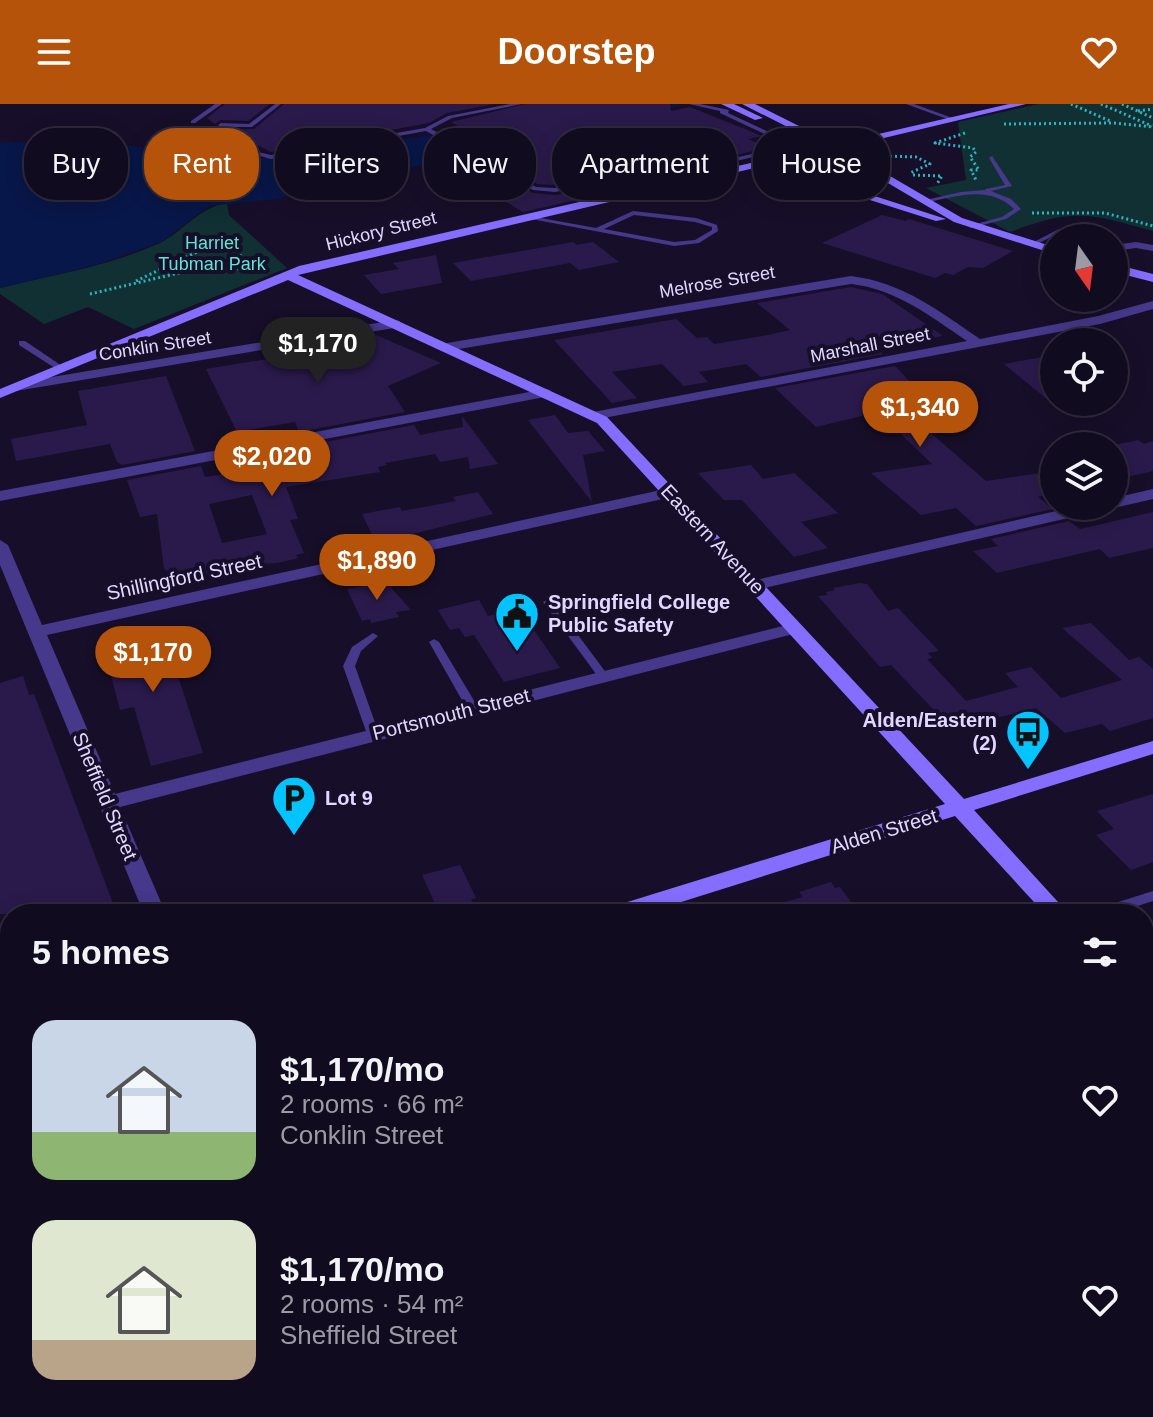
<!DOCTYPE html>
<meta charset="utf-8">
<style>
body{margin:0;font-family:Helvetica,sans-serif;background:#1a1428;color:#f1f3f6;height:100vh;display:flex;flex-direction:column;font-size:30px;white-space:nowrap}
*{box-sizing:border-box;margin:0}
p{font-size:26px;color:#9c9ba4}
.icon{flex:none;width:44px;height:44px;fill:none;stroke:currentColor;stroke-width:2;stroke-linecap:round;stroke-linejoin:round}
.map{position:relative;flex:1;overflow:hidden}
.panel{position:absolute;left:0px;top:800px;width:1154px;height:514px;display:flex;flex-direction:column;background:#110b1f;border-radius:32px 32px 0 0;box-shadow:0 4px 20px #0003,0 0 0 2px #302b3d}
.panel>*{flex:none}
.banner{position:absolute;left:24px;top:24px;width:1106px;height:72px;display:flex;gap:16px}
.needle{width:52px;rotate:166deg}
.controls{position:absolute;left:1040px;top:120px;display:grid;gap:16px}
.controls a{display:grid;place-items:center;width:88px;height:88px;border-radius:50%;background:#110b1f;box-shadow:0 4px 20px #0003,0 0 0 2px #302b3d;font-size:40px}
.price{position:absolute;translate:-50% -68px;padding:0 18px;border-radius:28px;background:#b45309;color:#fff;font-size:26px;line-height:52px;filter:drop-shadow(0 2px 4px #0008)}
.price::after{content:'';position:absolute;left:50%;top:48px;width:24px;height:18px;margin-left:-12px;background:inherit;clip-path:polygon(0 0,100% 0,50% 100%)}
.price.active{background:#222;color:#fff}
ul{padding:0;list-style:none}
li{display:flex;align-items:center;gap:24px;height:200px;padding:0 32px}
li span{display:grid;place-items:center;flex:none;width:224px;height:160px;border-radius:24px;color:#555}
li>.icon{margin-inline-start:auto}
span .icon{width:96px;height:96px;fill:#fffc;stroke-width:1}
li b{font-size:34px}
h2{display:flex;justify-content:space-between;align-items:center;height:96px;padding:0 32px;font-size:34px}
.tag{padding:0 28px;border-radius:32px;background:#110b1f;box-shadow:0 4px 20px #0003,0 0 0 2px #302b3d;font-size:28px;line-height:72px}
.tag.active{background:#b45309;color:#fff}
header{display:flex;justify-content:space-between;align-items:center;height:104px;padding:0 32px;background:#b45309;color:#fff;font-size:36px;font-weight:800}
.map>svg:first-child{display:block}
</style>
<header><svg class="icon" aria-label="menu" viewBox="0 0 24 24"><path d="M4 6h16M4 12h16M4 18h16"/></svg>Doorstep<svg class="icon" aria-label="heart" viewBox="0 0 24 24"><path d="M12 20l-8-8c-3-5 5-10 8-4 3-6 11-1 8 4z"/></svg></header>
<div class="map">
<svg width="1153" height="1313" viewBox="0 0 1153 1313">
<rect width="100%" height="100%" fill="#170f29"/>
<path fill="#113033" d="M 1038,0 L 1153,0 L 1153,127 C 1089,109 1073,104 1010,128 L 926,84 L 966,76 L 958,18 Z
M 227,99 L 229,111 L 287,164 L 134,225 L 88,203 L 44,220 L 0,190 L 0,184 C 53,171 110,162 160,139 C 185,126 198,104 227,99 Z"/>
<path fill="#081749" d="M 631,22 L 388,68 L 276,95 L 209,102 L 161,138 L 96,161 L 0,184 L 0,38 L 116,40 L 238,56 L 293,52 L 483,23 Z"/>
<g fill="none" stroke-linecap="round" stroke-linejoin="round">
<path stroke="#081749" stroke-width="4" d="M 662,3 L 678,0"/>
</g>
<path fill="#2a1a4b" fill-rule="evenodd" d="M 225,0 L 270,0 L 248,17 L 221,16 L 215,20 L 207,14 Z
M 284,0 L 494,0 L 447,9 L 429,19 L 271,48 L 248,36 L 239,38 L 223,26 L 254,25 Z
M 525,0 L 670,0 L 671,7 L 690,3 L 762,32 L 748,35 L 767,44 L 661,67 L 621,67 L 555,81 L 537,80 L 487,52 L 505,49 L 451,18 Z
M 472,56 L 533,89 L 556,91 L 622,77 L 647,80 L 523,108 L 444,61 Z
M 882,111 L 905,117 L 909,115 L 1013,147 L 983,164 L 968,163 L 953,171 L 945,169 L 935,174 L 822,139 Z
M 573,138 L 577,141 L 593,138 L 619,158 L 579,166 L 570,159 L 471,177 L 453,159 Z
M 436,151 L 442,179 L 381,190 L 364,171 L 399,165 L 393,159 Z
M 851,183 L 882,190 L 943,232 L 877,245 L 883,250 L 761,273 L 746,260 L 699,268 L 708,278 L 684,282 L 662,260 L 612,268 L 637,294 L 612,299 L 554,236 L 676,215 L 697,234 L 707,233 L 714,240 L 768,231 L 790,226 L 757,199 Z
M 376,231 L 441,259 L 388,282 L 405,308 L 299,328 L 295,318 L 237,328 L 206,265 L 298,250 L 295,245 Z
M 1054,251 L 1054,301 L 1004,260 Z
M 895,262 L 930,299 L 901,303 L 986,377 L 1054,367 L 1054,389 L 1038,393 L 1053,405 L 976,422 L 956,404 L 921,411 L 871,369 L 932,360 L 878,308 L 816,323 L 775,284 Z
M 166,272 L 195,347 L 122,361 L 117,358 L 110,340 L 16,357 L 11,335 L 87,321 L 78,287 Z
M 555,311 L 568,329 L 588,327 L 605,347 L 583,351 L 592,398 L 528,316 Z
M 462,312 L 498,360 L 470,365 L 468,353 L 440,358 L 435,350 L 385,359 L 387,361 L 378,363 L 380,368 L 286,383 L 298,415 L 290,416 L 304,449 L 296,451 L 298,454 L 277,459 L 247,461 L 175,477 L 164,464 L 157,410 L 140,413 L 127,376 L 201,362 L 205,373 L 310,356 L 304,342 L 414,321 L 420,331 L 440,327 L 463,323 ZM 252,391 L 267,430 L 222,439 L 209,400 Z
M 1138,336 L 1144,340 L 1153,337 L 1153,367 L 1114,376 L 1114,341 Z
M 751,361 L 763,375 L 794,369 L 838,409 L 801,418 L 828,444 L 794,453 L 742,396 L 724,396 L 698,369 Z
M 478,388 L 493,410 L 376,439 L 362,410 L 400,403 L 402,407 L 456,397 L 453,393 Z
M 1153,408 L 1153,444 L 1109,454 L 1100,445 L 997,469 L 973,447 L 998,442 L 991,435 L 1069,417 L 1080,425 Z
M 386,478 L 411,506 L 396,508 L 399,513 L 371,519 L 370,515 L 362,517 L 347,485 Z
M 859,479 L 867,480 L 888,507 L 898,504 L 939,547 L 928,549 L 932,554 L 927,555 L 966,597 L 1018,583 L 1005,569 L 1031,563 L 1061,594 L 1122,576 L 1062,524 L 1091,519 L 1129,556 L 1139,553 L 1153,565 L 1153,614 L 1110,627 L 1102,620 L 1065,629 L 1036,604 L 952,625 L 891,561 L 880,563 L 818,492 L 828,491 L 826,488 L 835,486 L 833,484 Z
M 479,496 L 488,512 L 519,504 L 560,564 L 504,578 L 474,531 L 465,533 L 459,524 L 450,526 L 438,506 Z
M 162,523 L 203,649 L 151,662 L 134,603 L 120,606 L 102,537 Z
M 23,572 L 29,591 L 34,590 L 117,810 L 0,810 L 0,579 Z
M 1153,690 L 1153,758 L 1131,766 L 1096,731 L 1114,725 L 1097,707 Z
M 460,761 L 476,794 L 471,795 L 478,810 L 440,810 L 422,771 Z
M 831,778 L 835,784 L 840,783 L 860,810 L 765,810 L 764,804 L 803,793 L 799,788 Z"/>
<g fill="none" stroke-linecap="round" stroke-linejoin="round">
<path stroke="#2ab5c0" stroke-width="3" stroke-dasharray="2 3" stroke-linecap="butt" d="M 1071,0 L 1110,17
M 1101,0 L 1152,22
M 1122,0 L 1153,14
M 1138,7 L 1153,5
M 1004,20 L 1114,19 L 1153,23
M 965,29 L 935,39 L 973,44 L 976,48 L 970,53 L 979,66 L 971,66 L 976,76
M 885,52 L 916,53 L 930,60 L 910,69
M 913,71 L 942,72 L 937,80
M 1032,109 L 1105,109 L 1153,122
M 240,140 L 240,167
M 136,177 L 197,148
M 90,190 L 187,167 L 256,164"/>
<path fill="#46388a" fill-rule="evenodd" d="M 215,0 L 222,0 L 195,19 L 191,19 L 191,17 Z
M 275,0 L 281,0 L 252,23 L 221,23 L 218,21 L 221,19 L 249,20 Z
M 510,0 L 522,0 L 452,14 L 431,25 L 536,83 L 555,84 L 622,70 L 663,70 L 774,45 L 776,41 L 769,32 L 720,9 L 720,7 L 689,0 L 700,0 L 729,6 L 728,9 L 773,30 L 782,41 L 779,47 L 663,74 L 622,74 L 555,88 L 533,86 L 426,27 L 271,55 L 235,45 L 238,43 L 271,51 L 425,24 L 448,12 Z
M 906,0 L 914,0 L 955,15 L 950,16 Z
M 992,52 L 1012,82 L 991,87 L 1011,95 L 1021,105 L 1006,115 L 971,124 L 968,122 L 1002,113 L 1014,105 C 989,80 954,93 924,99 L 921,97 L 961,88 L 985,86 L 986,85 L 1005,81 L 989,54 Z
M 633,107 L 696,114 L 717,121 L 718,127 L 699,139 L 674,142 L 521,113 L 524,111 L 596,124 ZM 634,111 L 695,118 L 712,123 L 712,126 L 695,136 L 674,138 L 604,125 Z
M 1059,125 L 1062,127 L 1061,128 L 1033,142 L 1028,141 Z
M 19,237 L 25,237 L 65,264 L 58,266 L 19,241 Z
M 548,495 L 552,496 L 607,570 L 609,572 L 607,574 L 599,574 L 543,498 Z
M 373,529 L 378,532 L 361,547 L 355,562 L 379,630 L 373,634 L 367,630 L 343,562 L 352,543 Z
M 434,535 L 439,538 L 479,605 L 477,608 L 473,609 L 467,605 L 429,538 Z
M 1153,787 L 1153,797 L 1113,810 L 1091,810 L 1093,806 Z"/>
<path fill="#46388a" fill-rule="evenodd" d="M 1136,138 L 1153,141 L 1153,147 L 1136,144 L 1114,147 L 1114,141 Z
M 851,172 C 902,178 939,207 980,235 L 1098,212 L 1153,197 L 1153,205 L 1100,220 L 593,316 L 586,312 L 588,309 L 967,237 C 930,212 896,185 851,180 L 447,247 L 440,243 L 447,239 Z
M 395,216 L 400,217 L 400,223 L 16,287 L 9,283 L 16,279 Z
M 545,285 L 550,286 L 550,292 L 0,397 L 0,387 Z
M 670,384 L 678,389 L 676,392 L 47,531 L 115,690 L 795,519 L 804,524 L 801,528 L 120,703 L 166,810 L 144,810 L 0,461 L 0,436 L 8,441 L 42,521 Z
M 1153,385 L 1153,395 L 1114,404 L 1108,402 L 1114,402 L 1114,394 Z
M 1078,402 L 1107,402 L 1099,407 L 756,486 L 747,481 L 756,476 Z
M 1153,910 L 1153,930 L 1144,933 L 1144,913 Z
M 351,1304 L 382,1304 L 385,1313 L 354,1313 Z"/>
<path fill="#856eff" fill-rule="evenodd" d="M 721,0 L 734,0 L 763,14 L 755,16 Z
M 742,0 L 755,0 L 835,40 L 1009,0 L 1026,0 L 842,44 L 962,114 L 1054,143 L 1054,150 L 954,118 L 832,46 L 775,60 L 946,115 L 936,117 L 763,62 L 298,171 L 607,313 L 964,695 L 1153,637 L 1153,650 L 974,706 L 1069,810 L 1045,810 L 955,712 L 643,810 L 605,810 L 608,804 L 945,700 L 597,319 L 288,176 L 0,294 L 0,285 L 299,162 L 825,42 Z
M 1114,160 L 1153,170 L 1153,178 L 1114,168 Z
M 1144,894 L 1153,897 L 1153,923 L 1144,919 Z
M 10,986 L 10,1008 L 0,1011 L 0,989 Z"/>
</g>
<defs>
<g id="civic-pin" transform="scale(2.3)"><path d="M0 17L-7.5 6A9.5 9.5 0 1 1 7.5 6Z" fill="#03c4ff" stroke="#170f29"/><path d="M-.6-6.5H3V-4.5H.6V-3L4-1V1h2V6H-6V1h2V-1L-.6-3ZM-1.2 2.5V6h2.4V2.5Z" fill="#111"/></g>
<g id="bus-pin" transform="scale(2.3)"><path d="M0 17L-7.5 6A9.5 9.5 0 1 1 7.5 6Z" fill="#03c4ff" stroke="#170f29"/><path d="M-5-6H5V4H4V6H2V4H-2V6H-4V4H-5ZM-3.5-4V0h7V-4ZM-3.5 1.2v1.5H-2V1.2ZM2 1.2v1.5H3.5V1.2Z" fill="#111"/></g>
<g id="parking-pin" transform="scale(2.3)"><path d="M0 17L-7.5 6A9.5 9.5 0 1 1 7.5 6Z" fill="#03c4ff" stroke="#170f29"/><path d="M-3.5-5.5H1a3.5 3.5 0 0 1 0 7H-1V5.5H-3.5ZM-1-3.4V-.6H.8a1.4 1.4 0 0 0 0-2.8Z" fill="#111"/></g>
</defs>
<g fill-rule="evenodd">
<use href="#civic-pin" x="517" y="510"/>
<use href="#bus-pin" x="1028" y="628"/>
<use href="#parking-pin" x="294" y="694"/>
</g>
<g text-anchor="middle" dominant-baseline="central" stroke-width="8" stroke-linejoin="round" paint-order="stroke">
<g font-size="18" fill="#e1d7ff" stroke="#170f29">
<text transform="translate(381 127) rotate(-14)">Hickory Street</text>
<text transform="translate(717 178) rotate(-10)">Melrose Street</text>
<text transform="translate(870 241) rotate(-11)">Marshall Street</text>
<text transform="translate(155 242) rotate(-9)">Conklin Street</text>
</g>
<g font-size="18" fill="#5ce6d6" stroke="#170f29">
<text x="212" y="139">Harriet<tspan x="212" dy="21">Tubman Park</tspan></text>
</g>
<g font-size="20" fill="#e1d7ff" stroke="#170f29">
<text transform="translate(713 435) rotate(47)">Eastern Avenue</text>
<text transform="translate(184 473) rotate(-12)">Shillingford Street</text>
<text transform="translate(451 610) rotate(-14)">Portsmouth Street</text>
<text transform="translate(105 692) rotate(67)">Sheffield Street</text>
<text transform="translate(884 727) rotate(-17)">Alden Street</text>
</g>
<g font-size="20" font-weight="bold" fill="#e1d7ff" stroke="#170f29" text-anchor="start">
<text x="548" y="498">Springfield College<tspan x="548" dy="23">Public Safety</tspan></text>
<text x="997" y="616" text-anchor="end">Alden/Eastern<tspan x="997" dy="23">(2)</tspan></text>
<text x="325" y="694">Lot 9</text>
</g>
</g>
</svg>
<div class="controls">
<a><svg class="needle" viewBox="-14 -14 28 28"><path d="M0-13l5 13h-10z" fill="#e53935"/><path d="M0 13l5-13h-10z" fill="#9c9ba4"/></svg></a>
<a><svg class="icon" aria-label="locate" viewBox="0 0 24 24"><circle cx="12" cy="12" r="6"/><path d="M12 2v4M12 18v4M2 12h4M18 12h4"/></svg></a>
<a><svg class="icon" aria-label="layers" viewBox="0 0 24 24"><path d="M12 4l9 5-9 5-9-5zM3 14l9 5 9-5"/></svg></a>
</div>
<b class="price active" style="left:318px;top:281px">$1,170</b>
<b class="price" style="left:920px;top:345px">$1,340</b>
<b class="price" style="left:272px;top:394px">$2,020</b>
<b class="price" style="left:377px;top:498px">$1,890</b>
<b class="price" style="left:153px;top:590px">$1,170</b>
<div class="banner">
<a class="tag">Buy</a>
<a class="tag active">Rent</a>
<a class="tag">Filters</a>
<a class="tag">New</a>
<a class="tag">Apartment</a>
<a class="tag">House</a>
</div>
<section class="panel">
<h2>5 homes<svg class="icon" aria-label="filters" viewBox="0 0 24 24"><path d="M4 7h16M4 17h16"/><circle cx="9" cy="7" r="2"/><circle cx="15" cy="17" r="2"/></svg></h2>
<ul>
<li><span style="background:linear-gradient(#c9d6e8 70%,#8fb573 0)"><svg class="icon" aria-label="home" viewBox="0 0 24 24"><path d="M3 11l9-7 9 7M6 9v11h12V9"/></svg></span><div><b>$1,170/mo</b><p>2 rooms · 66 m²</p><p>Conklin Street</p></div><svg class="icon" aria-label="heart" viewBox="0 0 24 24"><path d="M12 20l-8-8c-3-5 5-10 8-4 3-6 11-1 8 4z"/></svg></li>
<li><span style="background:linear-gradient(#dfe7d0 75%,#b9a48a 0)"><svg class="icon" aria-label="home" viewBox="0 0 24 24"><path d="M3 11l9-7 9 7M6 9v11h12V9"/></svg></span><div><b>$1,170/mo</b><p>2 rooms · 54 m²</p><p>Sheffield Street</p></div><svg class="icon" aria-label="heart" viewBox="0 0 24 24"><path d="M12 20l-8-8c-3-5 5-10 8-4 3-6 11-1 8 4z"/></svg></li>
</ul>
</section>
</div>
